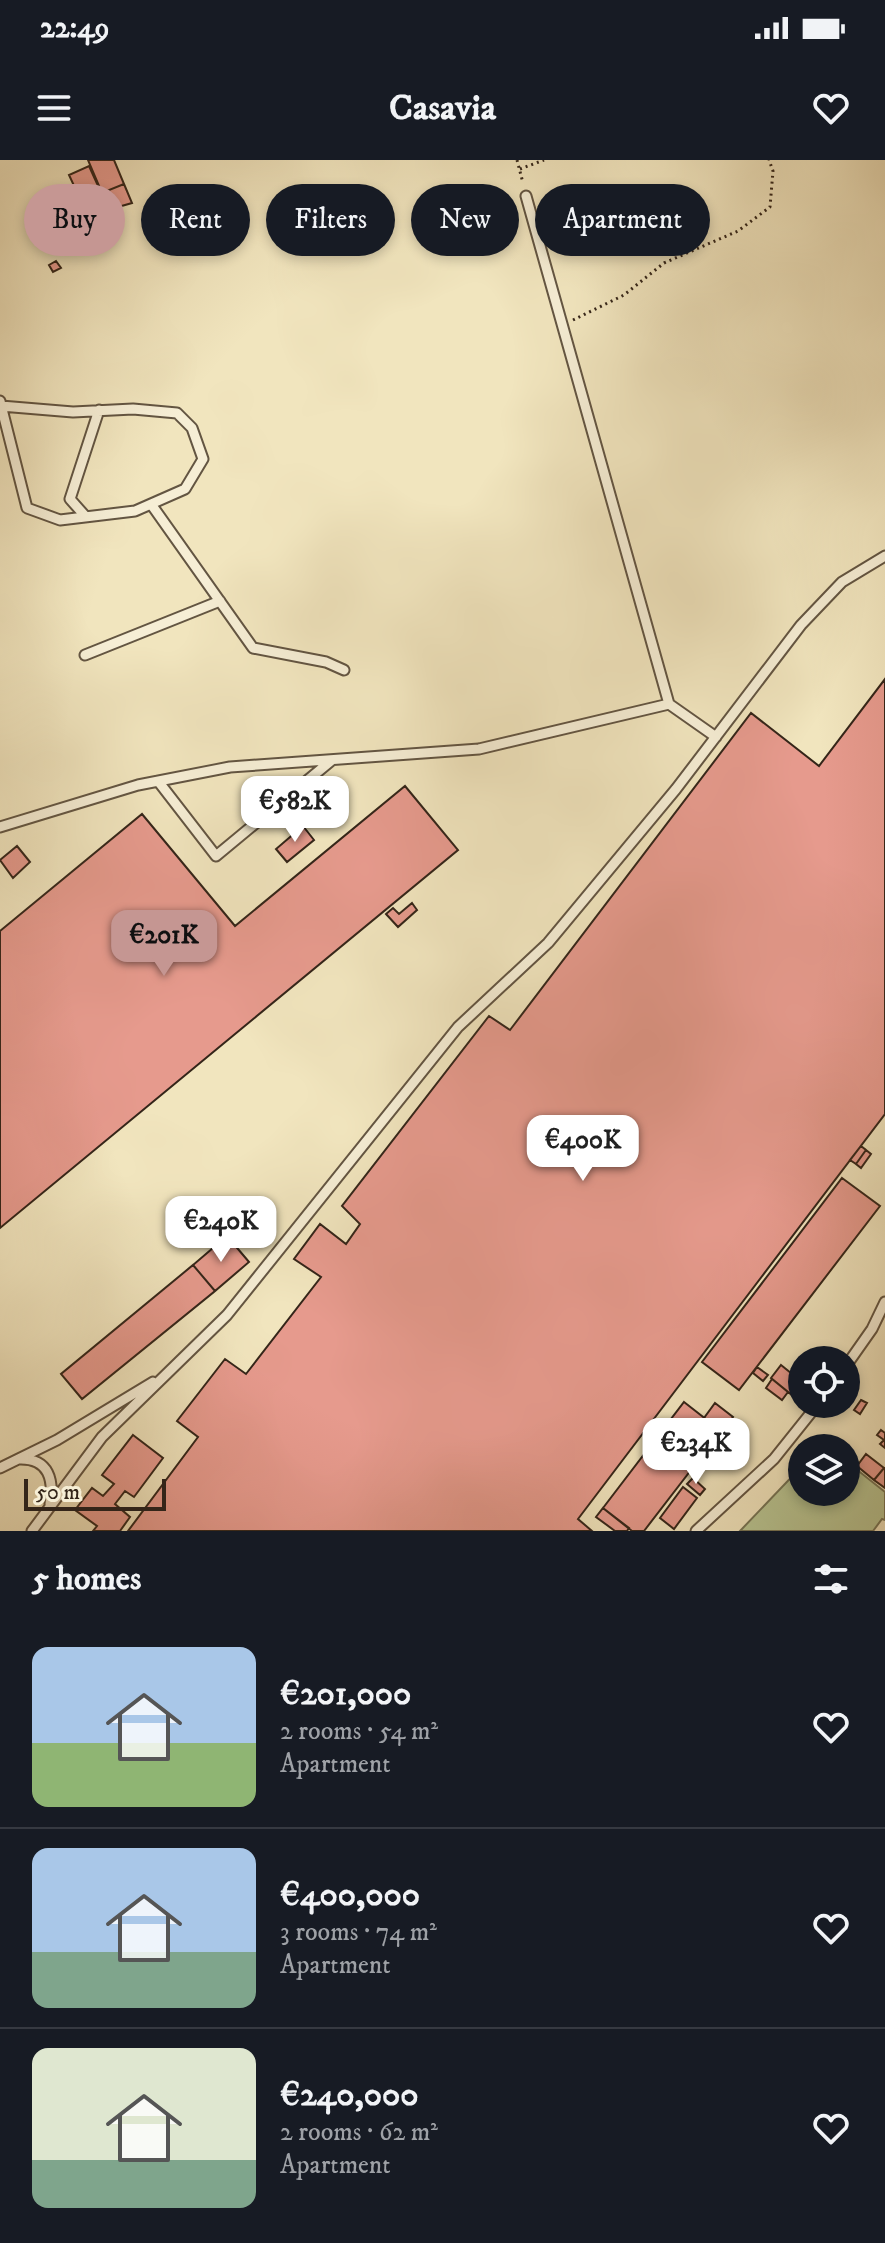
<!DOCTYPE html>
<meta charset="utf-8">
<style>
body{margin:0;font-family:"IM FELL DW Pica",serif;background:#20242c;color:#f1f3f6;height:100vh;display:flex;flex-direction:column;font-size:30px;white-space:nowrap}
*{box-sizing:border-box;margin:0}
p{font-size:26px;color:#9ea1a6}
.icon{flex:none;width:44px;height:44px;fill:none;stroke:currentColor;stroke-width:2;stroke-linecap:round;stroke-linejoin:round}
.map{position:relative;height:1371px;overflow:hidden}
.drawer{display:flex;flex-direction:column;background:#171b24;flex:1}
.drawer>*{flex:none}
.guide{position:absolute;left:24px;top:24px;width:838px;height:72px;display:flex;gap:16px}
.tools{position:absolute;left:788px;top:1186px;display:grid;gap:16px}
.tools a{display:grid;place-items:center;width:72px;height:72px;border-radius:50%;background:#171b24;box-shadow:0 4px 12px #0003;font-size:40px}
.scale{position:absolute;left:24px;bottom:20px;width:142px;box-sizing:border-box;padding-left:8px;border:4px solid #342519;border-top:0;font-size:22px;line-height:28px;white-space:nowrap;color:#342519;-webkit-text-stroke:6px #f6eed5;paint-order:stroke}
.price{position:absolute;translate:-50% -68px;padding:0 18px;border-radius:16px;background:#fff;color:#222;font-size:26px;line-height:52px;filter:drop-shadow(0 2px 4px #0008)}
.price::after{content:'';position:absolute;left:50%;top:48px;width:24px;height:18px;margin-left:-12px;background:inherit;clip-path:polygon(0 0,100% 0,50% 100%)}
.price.active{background:#c59692;color:#111}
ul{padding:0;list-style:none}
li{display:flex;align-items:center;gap:24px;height:200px;padding:0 32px}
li+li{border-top:2px solid #363941}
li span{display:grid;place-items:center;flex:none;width:224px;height:160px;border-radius:16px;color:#555}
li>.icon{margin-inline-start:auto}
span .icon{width:96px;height:96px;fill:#fffc;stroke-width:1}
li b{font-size:34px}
h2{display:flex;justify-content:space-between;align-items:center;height:96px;padding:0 32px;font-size:34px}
.chip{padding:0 28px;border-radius:36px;background:#171b24;box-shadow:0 4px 12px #0003;font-size:28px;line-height:72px}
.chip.active{background:#c59692;color:#111}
.status{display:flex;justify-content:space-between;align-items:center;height:56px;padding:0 40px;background:#171b24;direction:ltr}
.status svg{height:22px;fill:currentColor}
header{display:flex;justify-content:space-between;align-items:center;height:104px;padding:0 32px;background:#171b24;font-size:36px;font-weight:700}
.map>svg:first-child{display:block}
</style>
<div class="status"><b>22:49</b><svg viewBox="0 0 49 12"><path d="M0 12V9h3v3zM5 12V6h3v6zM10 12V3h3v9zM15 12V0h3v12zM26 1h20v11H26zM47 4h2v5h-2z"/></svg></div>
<header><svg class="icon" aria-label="menu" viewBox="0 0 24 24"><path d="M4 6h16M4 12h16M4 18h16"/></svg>Casavia<svg class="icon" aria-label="heart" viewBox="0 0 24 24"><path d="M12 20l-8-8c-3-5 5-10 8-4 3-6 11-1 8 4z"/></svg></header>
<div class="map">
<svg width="885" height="1371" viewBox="0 0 885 1371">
<rect width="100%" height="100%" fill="#f1e5be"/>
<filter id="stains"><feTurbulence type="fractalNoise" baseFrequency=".0025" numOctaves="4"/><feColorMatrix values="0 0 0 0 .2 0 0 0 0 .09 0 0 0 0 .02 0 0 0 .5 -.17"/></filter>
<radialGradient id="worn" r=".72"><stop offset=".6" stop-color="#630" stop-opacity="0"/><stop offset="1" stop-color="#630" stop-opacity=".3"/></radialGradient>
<path fill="#b8c593" stroke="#767556" stroke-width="2" d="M 846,1301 L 885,1332 L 885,1360 L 882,1359 L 873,1371 L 740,1371 L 802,1306 L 802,1332 L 846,1332 Z"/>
<path fill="#e69a8d" stroke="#342519" stroke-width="2" d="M 88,0 L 114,0 L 124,24 L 102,33 Z
M 89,6 L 109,50 L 89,58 L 69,15 Z
M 124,24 L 132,43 L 111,49 L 104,32 Z
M 56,101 L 61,108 L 53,112 L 49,105 Z
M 885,519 L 885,954 L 578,1359 L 592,1371 L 128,1371 L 198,1277 L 177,1261 L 225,1199 L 246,1214 L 321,1117 L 294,1099 L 320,1064 L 346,1084 L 360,1064 L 342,1046 L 489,856 L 510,870 L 751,553 L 819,606 Z
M 405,626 L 458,690 L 0,1068 L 0,771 L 142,654 L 235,766 Z
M 303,666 L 314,680 L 287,702 L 276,689 Z
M 17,686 L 30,702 L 13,718 L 0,700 Z
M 412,743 L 417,750 L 398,767 L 386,754 L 393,748 L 399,754 Z
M 861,986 L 866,990 L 856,1004 L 850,1000 Z
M 866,990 L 871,994 L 861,1008 L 856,1004 Z
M 842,1018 L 880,1046 L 739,1230 L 702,1202 Z
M 227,1076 L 249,1102 L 215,1131 L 193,1105 Z
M 193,1105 L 215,1131 L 82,1239 L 61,1214 Z
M 781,1205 L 802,1222 L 802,1235 L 798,1240 L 771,1218 Z
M 757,1207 L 768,1215 L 763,1221 L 753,1213 Z
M 772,1219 L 788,1232 L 782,1240 L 766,1228 Z
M 861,1240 L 867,1243 L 860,1254 L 854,1250 Z
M 684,1242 L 721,1271 L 644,1371 L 632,1371 L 603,1348 Z
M 715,1243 L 733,1257 L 722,1272 L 704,1258 Z
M 881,1270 L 885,1273 L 885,1288 L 880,1284 L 884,1280 L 877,1275 Z
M 133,1275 L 163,1298 L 134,1337 L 125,1331 L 115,1344 L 130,1357 L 120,1371 L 93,1371 L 97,1366 L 75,1350 L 92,1328 L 103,1336 L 114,1324 L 102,1315 Z
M 866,1294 L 884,1308 L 874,1320 L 857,1306 Z
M 884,1308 L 885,1308 L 885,1328 L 874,1320 Z
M 693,1318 L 705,1329 L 700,1335 L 687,1324 Z
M 683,1327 L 697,1338 L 674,1369 L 660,1358 Z
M 603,1348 L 629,1368 L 627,1371 L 615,1371 L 596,1357 Z"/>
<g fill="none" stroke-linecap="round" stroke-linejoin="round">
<g stroke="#635542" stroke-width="13">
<path id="service" d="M 526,36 L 669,544
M 0,241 L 27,348 L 60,360 L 135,351 L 185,329 L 203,299 L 192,268 L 177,253 L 133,249 L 73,252 L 1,246
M 151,344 L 253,488 L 326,502 L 344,510
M 86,357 L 70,339 L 99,250
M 85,495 L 220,441
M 158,621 L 216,696 L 332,600
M 0,667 L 138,625 L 230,607 L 479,589 L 669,544 L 716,577
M 846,1206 L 872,1169 L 885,1142
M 21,1299 C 49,1299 54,1320 50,1344
M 0,1308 L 57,1280 L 153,1222
M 32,1371 L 102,1277 L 227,1155 L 458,867 L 548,783 L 676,629 L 801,465 L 842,422 L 885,396
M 696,1371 L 774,1299 L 818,1244"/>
</g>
<path stroke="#342519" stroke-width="3" stroke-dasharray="2 4" stroke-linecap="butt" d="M 517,0 L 523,23
M 520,9 L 544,0
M 573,160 L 624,135 L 664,103 L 738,71 L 770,47 L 773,11 L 769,0"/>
<use href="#service" stroke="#f6eed5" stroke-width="9"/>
</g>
<rect width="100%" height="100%" filter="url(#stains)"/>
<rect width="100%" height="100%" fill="url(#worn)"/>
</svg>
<div class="tools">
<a><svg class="icon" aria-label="locate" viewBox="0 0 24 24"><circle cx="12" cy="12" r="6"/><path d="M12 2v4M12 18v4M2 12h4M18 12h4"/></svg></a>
<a><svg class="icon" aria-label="layers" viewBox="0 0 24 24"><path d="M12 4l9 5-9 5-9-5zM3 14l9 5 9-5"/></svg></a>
</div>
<div class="scale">50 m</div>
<b class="price" style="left:295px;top:684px">€582K</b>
<b class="price active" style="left:164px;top:818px">€201K</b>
<b class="price" style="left:583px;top:1023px">€400K</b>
<b class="price" style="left:221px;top:1104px">€240K</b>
<b class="price" style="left:696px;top:1326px">€234K</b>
<div class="guide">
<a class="chip active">Buy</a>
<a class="chip">Rent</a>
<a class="chip">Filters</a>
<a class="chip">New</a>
<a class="chip">Apartment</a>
</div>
</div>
<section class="drawer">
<h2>5 homes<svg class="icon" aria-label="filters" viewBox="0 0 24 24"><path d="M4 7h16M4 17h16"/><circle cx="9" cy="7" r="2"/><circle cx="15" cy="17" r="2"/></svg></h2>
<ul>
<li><span style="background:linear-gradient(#a9c7e8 60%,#8fb573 0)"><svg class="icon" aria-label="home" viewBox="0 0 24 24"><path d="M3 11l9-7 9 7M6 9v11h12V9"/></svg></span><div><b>€201,000</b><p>2 rooms · 54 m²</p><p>Apartment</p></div><svg class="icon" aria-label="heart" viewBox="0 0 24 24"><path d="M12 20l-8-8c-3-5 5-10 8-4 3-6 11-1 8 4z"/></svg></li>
<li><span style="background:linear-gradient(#a9c7e8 65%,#7fa58c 0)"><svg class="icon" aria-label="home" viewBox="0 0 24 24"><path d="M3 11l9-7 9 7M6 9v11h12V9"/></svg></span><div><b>€400,000</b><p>3 rooms · 74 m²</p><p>Apartment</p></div><svg class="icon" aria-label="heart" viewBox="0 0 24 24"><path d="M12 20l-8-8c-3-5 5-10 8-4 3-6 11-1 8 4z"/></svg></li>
<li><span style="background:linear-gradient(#dfe7d0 70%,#7fa58c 0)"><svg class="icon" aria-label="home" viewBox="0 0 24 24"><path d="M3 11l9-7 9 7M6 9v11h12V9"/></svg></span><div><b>€240,000</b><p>2 rooms · 62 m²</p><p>Apartment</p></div><svg class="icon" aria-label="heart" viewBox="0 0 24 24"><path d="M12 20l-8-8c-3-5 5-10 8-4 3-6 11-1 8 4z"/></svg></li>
</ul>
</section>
